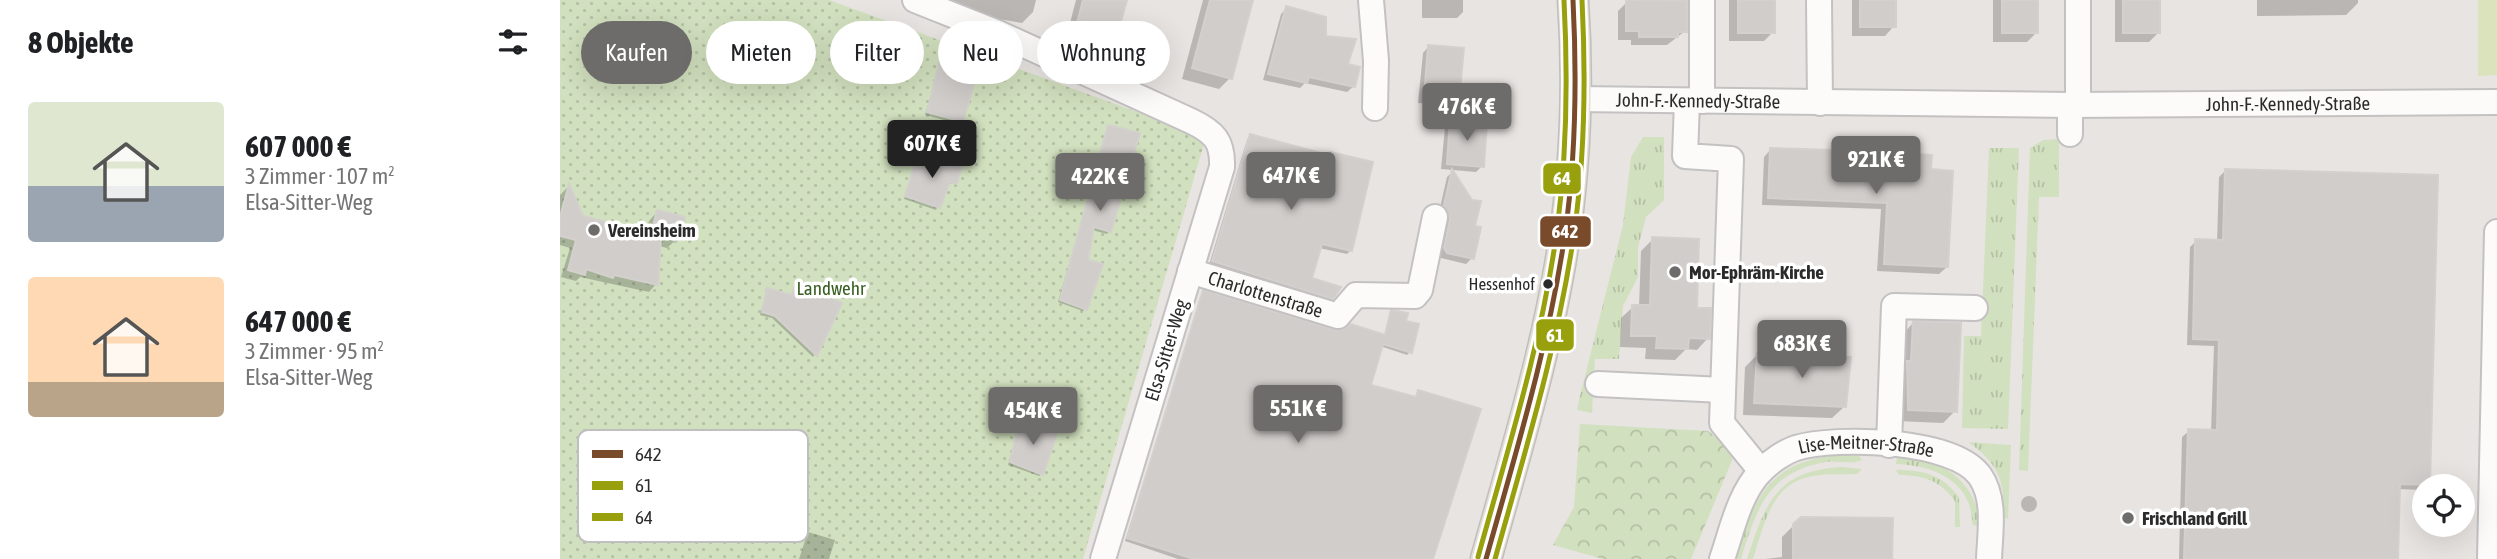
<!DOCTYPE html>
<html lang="de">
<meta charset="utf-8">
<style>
body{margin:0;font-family:"Asap Condensed",sans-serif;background:#f6f6f6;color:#202124;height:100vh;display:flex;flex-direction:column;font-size:26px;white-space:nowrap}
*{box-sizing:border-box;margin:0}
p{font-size:23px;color:#757577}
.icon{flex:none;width:38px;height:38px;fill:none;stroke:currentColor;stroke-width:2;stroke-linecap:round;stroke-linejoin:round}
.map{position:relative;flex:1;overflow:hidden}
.side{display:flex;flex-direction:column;background:#fff;width:560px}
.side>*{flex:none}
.banner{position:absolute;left:21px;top:21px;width:665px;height:63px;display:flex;gap:14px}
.tools{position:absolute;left:1852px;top:474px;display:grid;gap:14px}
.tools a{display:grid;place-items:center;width:63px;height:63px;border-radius:50%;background:#fff;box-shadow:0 7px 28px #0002;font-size:35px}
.price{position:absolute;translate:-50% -60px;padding:0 16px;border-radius:7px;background:#6d6c6b;color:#fff;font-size:23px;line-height:46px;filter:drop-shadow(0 2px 4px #0008)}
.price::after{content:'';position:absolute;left:50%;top:42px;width:21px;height:16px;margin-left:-10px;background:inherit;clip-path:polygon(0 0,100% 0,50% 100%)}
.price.current{background:#222;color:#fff}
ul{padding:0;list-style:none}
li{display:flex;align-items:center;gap:21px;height:175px;padding:0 28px}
li span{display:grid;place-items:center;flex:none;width:196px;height:140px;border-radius:7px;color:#555}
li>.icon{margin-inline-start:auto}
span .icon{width:84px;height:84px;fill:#fffc;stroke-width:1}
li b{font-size:30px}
h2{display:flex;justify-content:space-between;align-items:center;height:84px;padding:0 28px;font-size:30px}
.tag{padding:0 24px;border-radius:32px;background:#fff;box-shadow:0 7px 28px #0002;font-size:24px;line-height:63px}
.tag.current{background:#6d6c6b;color:#fff}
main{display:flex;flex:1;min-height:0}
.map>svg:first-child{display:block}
</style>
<main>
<section class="side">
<h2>8 Objekte<svg class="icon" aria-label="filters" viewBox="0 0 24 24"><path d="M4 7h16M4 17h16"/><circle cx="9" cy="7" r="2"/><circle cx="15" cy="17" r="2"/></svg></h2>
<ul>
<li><span style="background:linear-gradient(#dfe7d0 60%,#9aa5b1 0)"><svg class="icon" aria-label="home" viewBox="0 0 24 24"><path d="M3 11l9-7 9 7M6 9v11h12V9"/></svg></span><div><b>607 000 €</b><p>3 Zimmer · 107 m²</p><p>Elsa-Sitter-Weg</p></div></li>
<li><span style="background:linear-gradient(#ffd9b3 75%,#b9a48a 0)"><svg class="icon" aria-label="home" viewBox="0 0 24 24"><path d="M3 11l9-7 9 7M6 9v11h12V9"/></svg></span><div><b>647 000 €</b><p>3 Zimmer · 95 m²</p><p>Elsa-Sitter-Weg</p></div></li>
</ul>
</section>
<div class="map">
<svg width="1937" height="559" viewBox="0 0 1937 559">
<defs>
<pattern id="grass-tufts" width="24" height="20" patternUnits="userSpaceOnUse" patternTransform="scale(1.75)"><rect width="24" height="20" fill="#d1e0be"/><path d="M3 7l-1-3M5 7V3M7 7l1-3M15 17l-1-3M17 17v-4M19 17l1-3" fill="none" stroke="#b4c0a3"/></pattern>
<pattern id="forest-crowns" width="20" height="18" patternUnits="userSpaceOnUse" patternTransform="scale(1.75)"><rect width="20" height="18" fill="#d1e0be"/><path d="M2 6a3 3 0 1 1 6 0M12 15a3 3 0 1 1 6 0" fill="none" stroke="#b4c0a3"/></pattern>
<pattern id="garden-dots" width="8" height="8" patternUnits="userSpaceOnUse" patternTransform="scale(1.75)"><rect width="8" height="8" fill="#d1e0be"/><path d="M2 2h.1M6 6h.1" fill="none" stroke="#b4c0a3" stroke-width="1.8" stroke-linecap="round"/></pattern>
</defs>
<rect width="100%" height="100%" fill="#e8e4e1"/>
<path fill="url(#grass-tufts)" d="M 1083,137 L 1104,137 L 1104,200 L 1086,217 L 1078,247 L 1078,277 L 1063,306 L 1059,359 L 1035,359 L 1032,413 L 1017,410 L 1019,400 L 1063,225 L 1071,157 Z
M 1499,139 L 1499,197 L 1479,197 L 1468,471 L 1459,470 L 1470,148 L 1483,140 Z
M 1429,148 L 1459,148 L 1448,429 L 1402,428 L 1404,336 L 1421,336 Z
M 1408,442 L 1451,445 L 1448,519 L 1443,517 C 1446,480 1437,462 1408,442 Z
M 1278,455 L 1299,456 L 1302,460 C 1293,465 1276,460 1265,462 C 1207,473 1197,508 1181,559 L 1174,559 C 1195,499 1207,462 1278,455 Z
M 1337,457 C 1381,457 1418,481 1420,528 L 1412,524 C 1413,481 1372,465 1336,464 Z
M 1282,467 L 1302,469 L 1297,474 C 1281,475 1264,473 1248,477 C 1211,485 1203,528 1193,559 L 1187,559 C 1206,502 1216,471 1282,467 Z
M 1336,470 C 1364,470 1381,474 1399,497 L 1400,527 L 1395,527 L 1395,501 C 1381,481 1363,475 1339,475 Z"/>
<path fill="url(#forest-crowns)" d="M 1020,424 L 1148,431 L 1165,444 L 1173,458 L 1131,559 L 1043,559 L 993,545 L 1014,507 Z"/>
<path fill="url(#garden-dots)" d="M 0,0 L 269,0 L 646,137 L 523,559 L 0,559 Z"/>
<path fill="#dbe3bc" d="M 1918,0 L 1937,0 L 1937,75 L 1918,76 Z"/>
<path fill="#0003" d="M 392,0 L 476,0 L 473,12 L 462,23 L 390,11 Z
M 516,0 L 565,0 L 553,45 L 542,56 L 504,46 Z
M 643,0 L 691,0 L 670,78 L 659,89 L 622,79 Z
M 862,0 L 903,0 L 903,12 L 897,18 L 862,18 Z
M 1084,0 L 1125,0 L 1125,31 L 1107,45 L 1071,45 L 1071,40 L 1058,40 L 1058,11 L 1067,2 Z
M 1169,0 L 1213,0 L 1213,32 L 1204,41 L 1169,41 Z
M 1292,0 L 1334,0 L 1334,26 L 1325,36 L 1292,36 Z
M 1433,0 L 1476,0 L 1476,33 L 1467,42 L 1433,42 Z
M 1555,0 L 1598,0 L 1598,33 L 1589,42 L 1555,42 Z
M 1697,0 L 1798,0 L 1798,3 L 1786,15 L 1697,16 Z
M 727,8 L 764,38 L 786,66 L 794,86 L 787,92 L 745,83 L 740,88 L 703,80 L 721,14 Z
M 869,46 L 897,100 L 891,106 L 858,103 L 863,53 Z
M 199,56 L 222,80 L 220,82 L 191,73 Z
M 382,57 L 402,121 L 399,124 L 365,115 Z
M 891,121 L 922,166 L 916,172 L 881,169 L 885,127 Z
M 549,127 L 549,231 L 547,234 L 532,230 L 525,262 L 525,309 L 523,311 L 498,302 Z
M 690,136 L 791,250 L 787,254 L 759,248 L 750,280 L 772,298 L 768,302 L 649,265 L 687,140 Z
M 1211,149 L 1300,160 L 1333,162 L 1339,155 L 1369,171 L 1387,267 L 1379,274 L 1317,271 L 1321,209 L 1202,205 L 1204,157 Z
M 359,156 L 381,165 L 385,162 L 396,183 L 387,184 L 376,210 L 344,199 Z
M 1665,171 L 1868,484 L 1862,490 L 1838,489 L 1836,559 L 1619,559 L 1622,437 L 1629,431 L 1651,432 L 1654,346 L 1627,345 L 1630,247 L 1636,241 L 1657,242 L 1659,177 Z
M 892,172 L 913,227 L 912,258 L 906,264 L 881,258 L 879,255 L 879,212 L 887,177 Z
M 8,187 L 22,218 L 85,234 L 89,221 L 97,212 L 116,240 L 107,248 L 99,246 L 96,284 L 89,292 L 20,277 L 16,281 L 1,277 L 10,248 L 0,245 L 0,195 Z
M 1093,239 L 1148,338 L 1137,350 L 1126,349 L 1115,360 L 1085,359 L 1086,348 L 1060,347 L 1061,318 L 1073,307 L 1079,307 L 1081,251 Z
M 237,285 L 280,304 L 253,357 L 212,318 L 200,315 L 207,290 L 231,296 Z
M 643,292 L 774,332 L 824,336 L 832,312 L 844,322 L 850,352 L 847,355 L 820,346 L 809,387 L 855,398 L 859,392 L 872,559 L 618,559 L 565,541 Z
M 1353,323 L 1395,411 L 1383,423 L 1337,421 L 1342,335 Z
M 1197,355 L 1284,407 L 1272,418 L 1183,415 L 1185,367 Z
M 460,423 L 482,474 L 479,476 L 448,465 Z
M1461 504a8 8 0 1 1 16 0a8 8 0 1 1-16 0Z
M 1234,525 L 1330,558 L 1335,559 L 1205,559 L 1222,557 L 1222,537 Z
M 248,532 L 275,540 L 269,559 L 239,559 Z"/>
<path fill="#d0cdca" stroke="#d3d0cd" stroke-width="2" d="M 523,0 L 567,0 L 554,46 L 514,35 Z
M 650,0 L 693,0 L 672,79 L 632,68 Z
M 1066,0 L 1127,1 L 1127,32 L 1118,32 L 1118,37 L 1079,37 L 1079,31 L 1066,31 Z
M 1178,0 L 1215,0 L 1215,33 L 1178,33 Z
M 1300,0 L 1336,0 L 1336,27 L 1300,27 Z
M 1442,0 L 1478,0 L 1478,33 L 1442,33 Z
M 1563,0 L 1600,0 L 1600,33 L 1563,33 Z
M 726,6 L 766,17 L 766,36 L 796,39 L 788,64 L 800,67 L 795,87 L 749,77 L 747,83 L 708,74 Z
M 868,45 L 904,48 L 899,100 L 864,97 Z
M 199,54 L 229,64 L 224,81 L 192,70 Z
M 381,55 L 419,66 L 403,122 L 367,112 Z
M 890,119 L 927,122 L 924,167 L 887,164 Z
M 548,125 L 580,133 L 551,232 L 534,227 L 528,260 L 543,264 L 527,310 L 500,300 Z
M 690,134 L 768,155 L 770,152 L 813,162 L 792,251 L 762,244 L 752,278 L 781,287 L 773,299 L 652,261 Z
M 1210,148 L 1303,151 L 1302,159 L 1338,160 L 1339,153 L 1372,155 L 1371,169 L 1393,171 L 1388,267 L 1324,264 L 1327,203 L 1208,198 Z
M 358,154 L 383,164 L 384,160 L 402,165 L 397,184 L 390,182 L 380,208 L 345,196 Z
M 892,169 L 912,200 L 921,201 L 915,226 L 921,227 L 914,259 L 887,253 L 884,248 L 890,219 L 884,205 Z
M 1665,169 L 1878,175 L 1870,485 L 1840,484 L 1838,559 L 1624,559 L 1628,429 L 1657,430 L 1659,340 L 1633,339 L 1635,239 L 1663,240 Z
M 9,184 L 23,216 L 101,237 L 98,285 L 54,275 L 53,278 L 26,269 L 25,275 L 8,270 L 16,240 L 0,236 L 0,217 Z
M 97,210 L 125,217 L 117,241 L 91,233 Z
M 1092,237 L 1139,239 L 1137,308 L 1151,308 L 1150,339 L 1129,338 L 1128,349 L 1096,348 L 1097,336 L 1071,336 L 1072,305 L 1090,305 Z
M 236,283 L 282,303 L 257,356 L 215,316 L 202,312 L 207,288 L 232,295 Z
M 643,290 L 774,330 L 783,330 L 791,324 L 825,335 L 831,310 L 848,313 L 846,321 L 859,324 L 852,353 L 823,344 L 811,385 L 856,397 L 858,390 L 921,409 L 873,559 L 634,559 L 567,538 Z
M 1353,321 L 1401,323 L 1397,412 L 1348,410 L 1347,361 L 1351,361 Z
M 1197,353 L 1291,357 L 1286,407 L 1194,403 Z
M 459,421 L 497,433 L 483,475 L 450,462 Z
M 1241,517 L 1333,518 L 1332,559 L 1233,559 L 1233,524 Z"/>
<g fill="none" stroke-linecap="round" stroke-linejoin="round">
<g stroke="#c3c1c2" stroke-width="28">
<g id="minor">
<path d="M 355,0 L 438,33 L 631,121 C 654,132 663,141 662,167 L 543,559"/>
<path d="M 811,0 L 816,61 L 815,108"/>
<path d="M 1259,0 L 1260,103"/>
<path id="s1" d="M 1016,99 L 1510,105 L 1937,102"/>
<path d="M 1127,101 L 1125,156 L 1171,159 L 1162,423 L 1201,471"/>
<path d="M 1142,101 L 1142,0"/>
<path d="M 1518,105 L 1518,0"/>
<path d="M 1510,134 L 1510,105"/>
<path id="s2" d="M 630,271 L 778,316 L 796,295 L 855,296 L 860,290 L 875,217"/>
<path d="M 1038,384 L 1163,390"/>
<path d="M 1329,445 L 1334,306 L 1415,308"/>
<path id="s3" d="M 1162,559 C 1172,530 1179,494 1201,471 C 1210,462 1224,452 1236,448 C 1276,436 1394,439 1420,476 C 1436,499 1430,532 1429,559"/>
<path d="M 1930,559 L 1937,232"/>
</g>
</g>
<g stroke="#c0bfbe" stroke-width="33">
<path id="major" d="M 926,559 C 953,462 983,364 1000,265 C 1015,179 1019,88 1013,0"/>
</g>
<use href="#minor" stroke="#fcfbfa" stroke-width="24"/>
<use href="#major" stroke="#e5dfd6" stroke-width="30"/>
<g stroke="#fff" stroke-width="10">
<path id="bus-1" d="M 926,559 C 956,452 989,344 1005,234 C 1016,156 1017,78 1013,0"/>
</g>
<g stroke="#fff" stroke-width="10">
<path id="bus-2" d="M 935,559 C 965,452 998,344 1014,234 C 1025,156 1026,78 1022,0"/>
</g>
<g stroke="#fff" stroke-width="10">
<path id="bus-3" d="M 918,557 C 948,449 982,341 997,230 C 1007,154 1008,77 1004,0"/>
</g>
<use href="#bus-1" stroke="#7a4b2a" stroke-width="5"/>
<use href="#bus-2" stroke="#98a10d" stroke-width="5"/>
<use href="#bus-3" stroke="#98a10d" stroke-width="5"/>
</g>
<g fill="#6d6c6b" stroke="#fff" stroke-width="2.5">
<circle cx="34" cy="230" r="7"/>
<circle cx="1115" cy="272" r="7"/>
<circle cx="1568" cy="518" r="7"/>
</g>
<circle fill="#2b2b2b" stroke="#fff" stroke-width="2.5" cx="988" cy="284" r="6"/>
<g text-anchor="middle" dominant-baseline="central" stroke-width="7" stroke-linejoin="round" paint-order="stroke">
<g font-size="17" fill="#2b2b2b" stroke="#fff" text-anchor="end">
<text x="975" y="284">Hessenhof</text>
</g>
<g font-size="19" fill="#2b2b2b" stroke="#fff">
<text stroke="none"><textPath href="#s1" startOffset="122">John-F.-Kennedy-Straße</textPath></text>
<text stroke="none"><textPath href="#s1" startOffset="712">John-F.-Kennedy-Straße</textPath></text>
<text stroke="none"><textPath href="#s2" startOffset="79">Charlottenstraße</textPath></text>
<text transform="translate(606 350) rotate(-73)">Elsa-Sitter-Weg</text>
<text stroke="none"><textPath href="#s3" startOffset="210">Lise-Meitner-Straße</textPath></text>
</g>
<g font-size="19" font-weight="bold" fill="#2b2b2b" stroke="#fff" text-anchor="start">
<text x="48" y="230">Vereinsheim</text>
<text x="1129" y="272">Mor-Ephräm-Kirche</text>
<text x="1582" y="518">Frischland Grill</text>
</g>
<g font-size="19" fill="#396022" stroke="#fff">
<text x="271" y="288">Landwehr</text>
</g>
</g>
<rect x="18" y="430" width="230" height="112" rx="10" fill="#fff" stroke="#bfbfbf" stroke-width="2"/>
<rect x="32" y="450" width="31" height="8" fill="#7a4b2a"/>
<rect x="32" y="481" width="31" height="9" fill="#98a10d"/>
<rect x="32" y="513" width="31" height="8" fill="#98a10d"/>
<g font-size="19" fill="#2b2b2b">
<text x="75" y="461">642</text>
<text x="75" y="492">61</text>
<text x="75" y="524">64</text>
</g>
<g stroke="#fff" stroke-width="2.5">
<rect x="982" y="162" width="40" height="33" rx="7" fill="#98a10d"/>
<rect x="979" y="215" width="53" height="33" rx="7" fill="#7a4b2a"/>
<rect x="975" y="318" width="40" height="34" rx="7" fill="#98a10d"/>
</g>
<g font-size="19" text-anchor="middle" font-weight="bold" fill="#fff">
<text x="1002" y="185">64</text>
<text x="1005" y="238">642</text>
<text x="995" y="342">61</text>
</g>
</svg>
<div class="tools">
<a><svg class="icon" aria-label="locate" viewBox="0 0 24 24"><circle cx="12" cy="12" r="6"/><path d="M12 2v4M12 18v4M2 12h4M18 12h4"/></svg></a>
</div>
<b class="price" style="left:907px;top:143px">476K €</b>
<b class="price current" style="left:372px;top:180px">607K €</b>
<b class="price" style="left:1316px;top:196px">921K €</b>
<b class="price" style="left:731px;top:212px">647K €</b>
<b class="price" style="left:540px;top:213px">422K €</b>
<b class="price" style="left:1242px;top:380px">683K €</b>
<b class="price" style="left:738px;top:445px">551K €</b>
<b class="price" style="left:473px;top:447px">454K €</b>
<div class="banner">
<a class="tag current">Kaufen</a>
<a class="tag">Mieten</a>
<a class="tag">Filter</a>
<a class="tag">Neu</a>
<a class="tag">Wohnung</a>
</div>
</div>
</main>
